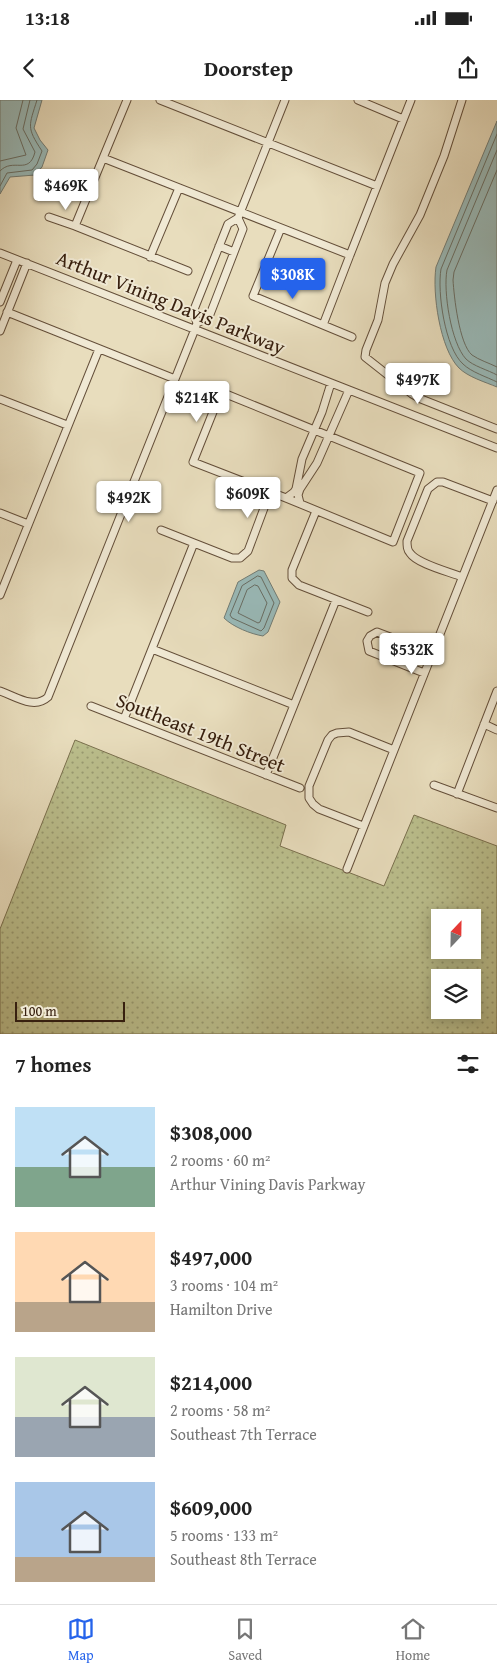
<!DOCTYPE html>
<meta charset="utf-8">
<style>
body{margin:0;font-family:"Gentium Book Plus",serif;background:#f2f2f2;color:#222;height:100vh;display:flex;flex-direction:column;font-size:19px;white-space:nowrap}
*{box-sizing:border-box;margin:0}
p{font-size:16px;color:#767676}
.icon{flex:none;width:28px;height:28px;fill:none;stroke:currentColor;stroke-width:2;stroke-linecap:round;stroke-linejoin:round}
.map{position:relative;height:934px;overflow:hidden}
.drawer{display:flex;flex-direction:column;background:#fff;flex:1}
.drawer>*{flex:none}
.needle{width:32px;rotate:22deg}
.fabs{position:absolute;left:431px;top:809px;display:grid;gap:10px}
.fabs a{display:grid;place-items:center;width:50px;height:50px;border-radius:0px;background:#fff;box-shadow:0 2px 12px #0003;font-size:25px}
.scale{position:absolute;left:15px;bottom:12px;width:110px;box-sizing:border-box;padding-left:5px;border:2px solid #38200f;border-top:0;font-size:14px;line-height:18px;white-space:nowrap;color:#38200f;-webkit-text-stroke:4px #f0e9d4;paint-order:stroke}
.price{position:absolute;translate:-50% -42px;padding:0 11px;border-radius:5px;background:#fff;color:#222;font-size:16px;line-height:32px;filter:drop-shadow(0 1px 2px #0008)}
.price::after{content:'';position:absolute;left:50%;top:30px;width:15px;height:11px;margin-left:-8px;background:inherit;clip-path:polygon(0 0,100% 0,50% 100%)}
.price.on{background:#2563eb;color:#fff}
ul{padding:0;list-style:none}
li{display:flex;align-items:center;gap:15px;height:125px;padding:0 15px}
li span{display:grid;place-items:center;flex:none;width:140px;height:100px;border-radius:0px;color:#555}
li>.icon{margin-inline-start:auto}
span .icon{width:60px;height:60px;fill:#fffc;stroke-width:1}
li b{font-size:21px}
h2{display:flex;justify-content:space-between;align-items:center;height:60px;padding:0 15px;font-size:21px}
.status{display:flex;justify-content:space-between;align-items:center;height:35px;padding:0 25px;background:#fff;direction:ltr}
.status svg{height:14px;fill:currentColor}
header{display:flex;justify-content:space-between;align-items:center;height:65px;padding:0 15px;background:#fff;font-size:22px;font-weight:800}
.tab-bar{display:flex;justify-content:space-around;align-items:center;height:70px;border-top:1px solid #e0e0e0;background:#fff;font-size:14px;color:#767676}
.tab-bar a{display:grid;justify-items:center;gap:2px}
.tab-bar .on{color:#2563eb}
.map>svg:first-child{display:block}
</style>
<div class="status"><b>13:18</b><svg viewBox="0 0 49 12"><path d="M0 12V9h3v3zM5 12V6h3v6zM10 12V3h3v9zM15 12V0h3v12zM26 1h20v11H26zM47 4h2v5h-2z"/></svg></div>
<header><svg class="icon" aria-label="back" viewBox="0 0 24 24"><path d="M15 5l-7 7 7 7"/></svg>Doorstep<svg class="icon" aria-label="share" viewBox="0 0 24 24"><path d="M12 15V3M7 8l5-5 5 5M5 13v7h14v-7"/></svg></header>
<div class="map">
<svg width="497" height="934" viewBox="0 0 497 934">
<defs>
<pattern id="grass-dots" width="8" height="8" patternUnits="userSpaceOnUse" patternTransform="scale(1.25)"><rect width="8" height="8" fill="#bbbf8d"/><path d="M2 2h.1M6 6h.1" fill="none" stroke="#999b72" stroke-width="1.8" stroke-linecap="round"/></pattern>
</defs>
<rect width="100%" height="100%" fill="#e8ddbd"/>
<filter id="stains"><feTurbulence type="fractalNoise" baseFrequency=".004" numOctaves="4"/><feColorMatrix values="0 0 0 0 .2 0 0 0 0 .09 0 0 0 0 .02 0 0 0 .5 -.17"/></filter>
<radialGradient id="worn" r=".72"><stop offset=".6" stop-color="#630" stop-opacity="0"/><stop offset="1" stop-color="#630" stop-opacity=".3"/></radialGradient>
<path fill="url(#grass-dots)" stroke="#7a704e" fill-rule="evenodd" d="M 75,640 L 286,725 L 280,746 L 384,786 L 414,715 L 497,746 L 497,934 L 0,934 L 0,829 ZM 440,818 L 472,818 L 472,850 L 440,850 ZM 440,878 L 472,878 L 472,910 L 440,910 Z"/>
<path fill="#99bab9" stroke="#727c75" d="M 0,0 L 42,0 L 34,28 L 40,40 L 48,50 L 42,67 L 35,75 L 10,77 L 0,94 Z
M 497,21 L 497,287 C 485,282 468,277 459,268 C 440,249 432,193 436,167 Z
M 259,470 L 264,471 L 280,502 L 268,532 L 263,536 C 251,534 233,527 224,518 L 238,482 Z"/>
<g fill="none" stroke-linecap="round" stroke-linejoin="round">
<path stroke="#686d64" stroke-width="1" d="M 497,34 L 441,169 C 437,192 445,248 463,264 C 471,272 487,277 497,282
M 497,50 L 447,170 C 443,191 451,243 466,259 C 473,266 488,270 497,275
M 0,61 L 26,55 L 16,28 L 23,0
M 497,70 L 454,172 L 453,180 C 454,196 459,244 472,255 C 479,260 489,263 497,267
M 0,71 C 13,57 29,76 35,52 L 23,29 L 30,0
M 0,86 L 7,73 L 32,70 L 37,64 L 42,51 C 26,27 29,26 37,0
M 258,476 L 261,477 L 274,503 L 264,528 L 261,531 L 232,518 L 230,515 L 242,486 Z
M 255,485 L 258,486 L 267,503 L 260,522 L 258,523 L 238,513 L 247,490 Z"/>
<g stroke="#644f3a" stroke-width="9">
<path id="minor" d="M 127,0 L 103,58 L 350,155 L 411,0
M 160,0 L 377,86
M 358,0 L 403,19
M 462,0 L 444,56 L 420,115 L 393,164 L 385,183 L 378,220 L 366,250 L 365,257 L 412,294 L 421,299 L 497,329
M 103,58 L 75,126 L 188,171
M 49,117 L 75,126
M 281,128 L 253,196 L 323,225 L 350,155
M 219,146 L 234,152
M 0,153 L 497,348
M 150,157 L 179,88
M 0,202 L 17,160
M 7,212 L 175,279
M 197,223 L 209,217 L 243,129 L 238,118
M 323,225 L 352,237
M 0,231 L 27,163
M 221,292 L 420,373 L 393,442 L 286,398 L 193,362 Z
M 0,299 L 67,325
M 286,398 L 294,392 L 296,389 L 302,359 L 322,312 L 331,283
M 300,403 L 298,395 L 300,389 L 317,363 L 349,290
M 316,411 L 292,470 L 292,478 L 299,485 L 368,512
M 0,413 L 28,424
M 161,430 L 232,458 L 240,458 L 248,451 L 270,392
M 462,477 C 450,472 417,464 410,453 C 407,450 407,446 407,441 L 428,389 L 437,382 L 443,382 L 493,401
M 0,495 L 99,249
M 152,549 L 294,605
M 424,573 L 369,551 L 367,541 L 370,536 L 377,532 L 432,553
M 0,591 C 15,596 34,610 48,597 L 195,229 L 197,223 L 193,212 L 228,124 L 238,118 L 285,0
M 91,606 L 300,688
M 124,619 L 194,443
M 484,624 L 497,630
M 266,675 L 336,500
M 434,685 L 497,708
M 457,694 L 497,591
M 363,726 L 319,709 L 313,704 L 309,698 L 309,686 L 328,640 L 332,635 L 337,633 L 349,632 L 394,650
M 347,769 L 497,390"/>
</g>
<use href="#minor" stroke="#f0e9d4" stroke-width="7"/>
</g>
<g text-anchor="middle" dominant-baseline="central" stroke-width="4" stroke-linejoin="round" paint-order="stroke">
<g font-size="20" fill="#38200f" stroke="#f0e9d4">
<text transform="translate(171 202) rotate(22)">Arthur Vining Davis Parkway</text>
<text transform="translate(201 632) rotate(22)">Southeast 19th Street</text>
</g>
</g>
<rect width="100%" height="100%" filter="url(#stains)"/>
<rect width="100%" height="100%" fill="url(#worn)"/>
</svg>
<div class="fabs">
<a><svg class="needle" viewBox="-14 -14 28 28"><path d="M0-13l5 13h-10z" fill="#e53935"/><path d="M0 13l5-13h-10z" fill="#767676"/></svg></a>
<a><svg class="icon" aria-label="layers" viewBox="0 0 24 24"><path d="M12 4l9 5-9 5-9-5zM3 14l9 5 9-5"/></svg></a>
</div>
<div class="scale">100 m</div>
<b class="price" style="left:66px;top:111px">$469K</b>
<b class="price on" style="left:293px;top:200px">$308K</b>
<b class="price" style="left:418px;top:305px">$497K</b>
<b class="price" style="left:197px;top:323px">$214K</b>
<b class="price" style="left:248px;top:419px">$609K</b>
<b class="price" style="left:129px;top:423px">$492K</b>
<b class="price" style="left:412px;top:575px">$532K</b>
</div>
<section class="drawer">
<h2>7 homes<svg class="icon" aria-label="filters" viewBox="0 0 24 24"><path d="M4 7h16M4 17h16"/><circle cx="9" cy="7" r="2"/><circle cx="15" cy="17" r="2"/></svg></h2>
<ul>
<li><span style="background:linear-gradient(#bfe0f5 60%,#7fa58c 0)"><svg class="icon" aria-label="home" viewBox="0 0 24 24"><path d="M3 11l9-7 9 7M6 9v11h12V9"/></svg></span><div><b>$308,000</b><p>2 rooms · 60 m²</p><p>Arthur Vining Davis Parkway</p></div></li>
<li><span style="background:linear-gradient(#ffd9b3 70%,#b9a48a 0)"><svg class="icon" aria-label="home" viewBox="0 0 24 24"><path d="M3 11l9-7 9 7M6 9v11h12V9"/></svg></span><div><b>$497,000</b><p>3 rooms · 104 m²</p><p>Hamilton Drive</p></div></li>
<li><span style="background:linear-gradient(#dfe7d0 60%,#9aa5b1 0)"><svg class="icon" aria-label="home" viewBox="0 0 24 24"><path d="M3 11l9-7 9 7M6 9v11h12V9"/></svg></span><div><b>$214,000</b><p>2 rooms · 58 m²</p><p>Southeast 7th Terrace</p></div></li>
<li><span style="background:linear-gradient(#a9c7e8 75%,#b9a48a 0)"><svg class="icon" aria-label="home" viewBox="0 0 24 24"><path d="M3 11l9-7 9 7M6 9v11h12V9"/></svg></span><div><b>$609,000</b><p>5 rooms · 133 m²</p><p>Southeast 8th Terrace</p></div></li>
</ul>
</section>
<nav class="tab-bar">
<a class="on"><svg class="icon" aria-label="map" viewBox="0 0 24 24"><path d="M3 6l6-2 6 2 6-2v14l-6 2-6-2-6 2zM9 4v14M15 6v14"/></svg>Map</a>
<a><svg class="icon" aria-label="saved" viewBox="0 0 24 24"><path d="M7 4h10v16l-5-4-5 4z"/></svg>Saved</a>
<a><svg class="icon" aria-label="home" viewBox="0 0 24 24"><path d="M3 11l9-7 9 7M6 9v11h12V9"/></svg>Home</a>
</nav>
